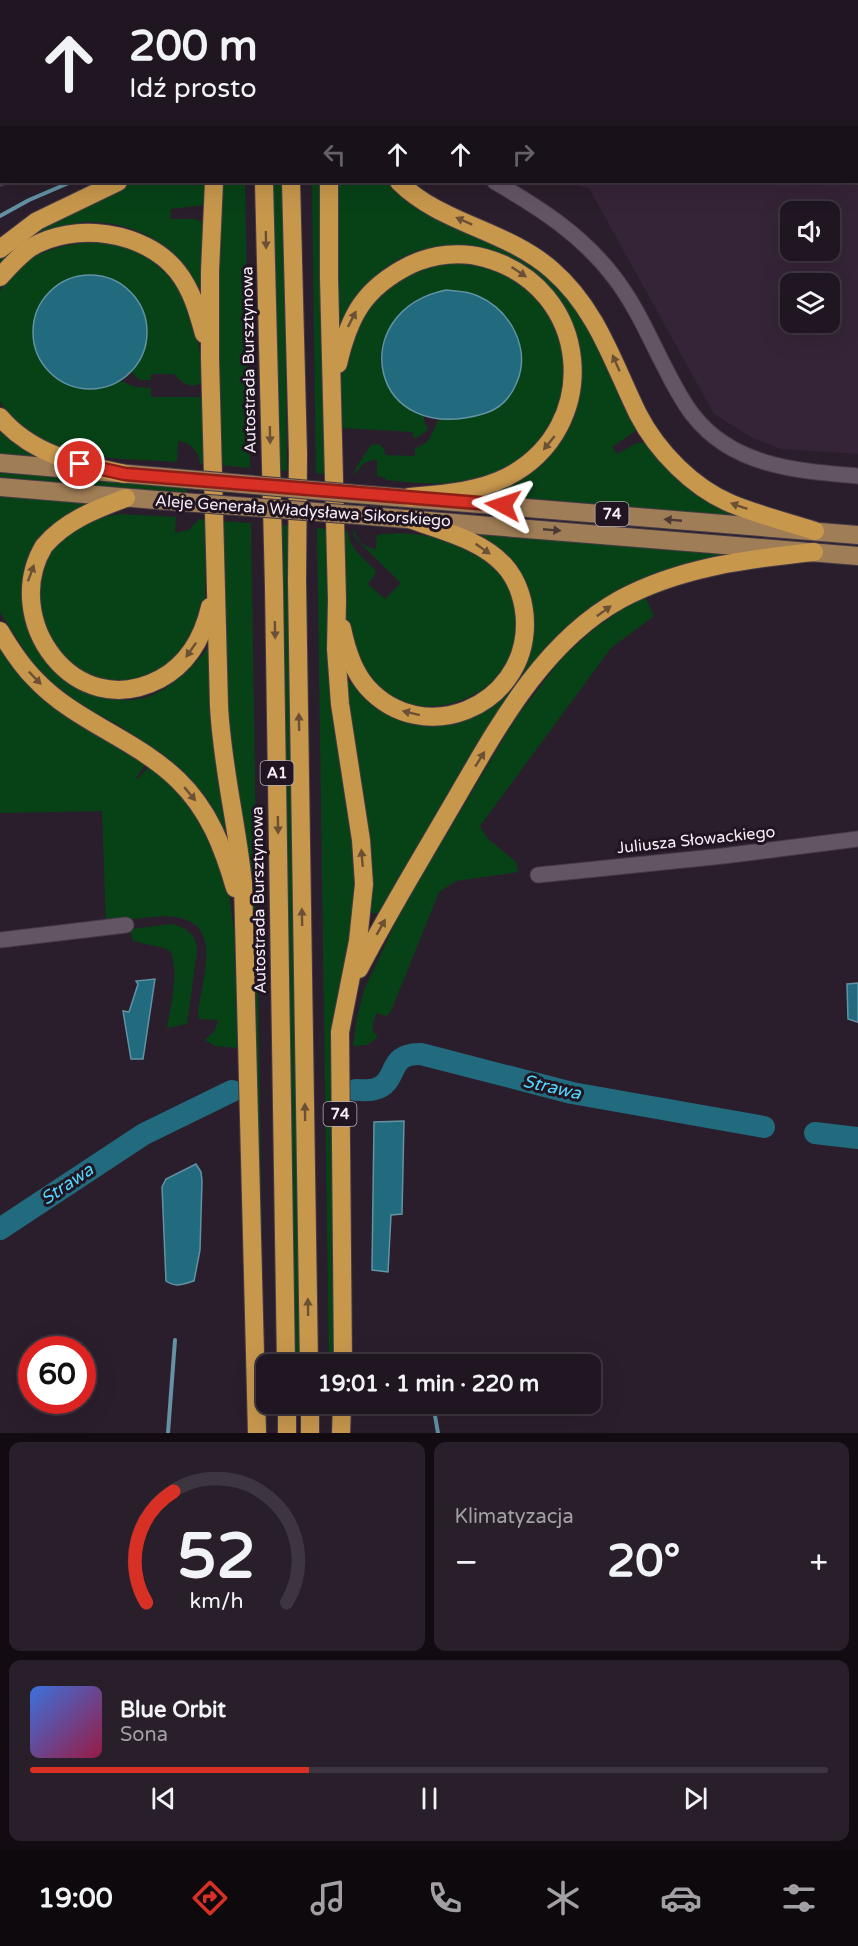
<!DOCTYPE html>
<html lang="pl">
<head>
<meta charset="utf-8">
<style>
  :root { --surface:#201621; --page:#281f2a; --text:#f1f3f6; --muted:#a29fa5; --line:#3d353f; --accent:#d93025 }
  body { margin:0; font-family:"Varela Round",sans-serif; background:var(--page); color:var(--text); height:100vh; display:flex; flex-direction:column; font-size:22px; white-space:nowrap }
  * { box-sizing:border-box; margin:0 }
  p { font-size:20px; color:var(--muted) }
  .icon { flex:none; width:33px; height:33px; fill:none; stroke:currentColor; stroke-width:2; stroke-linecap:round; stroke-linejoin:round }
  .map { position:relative; height:1433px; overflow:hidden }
  .sheet { display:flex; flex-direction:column; gap:9px; padding:9px; background:#120c12; flex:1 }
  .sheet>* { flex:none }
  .guide { position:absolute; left:0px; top:0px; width:858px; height:183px; box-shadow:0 6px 24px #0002,0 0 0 2px var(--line); background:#201621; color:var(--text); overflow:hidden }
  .fabs { position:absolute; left:780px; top:201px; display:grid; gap:12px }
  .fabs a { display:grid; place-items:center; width:60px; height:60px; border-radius:12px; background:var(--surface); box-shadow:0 6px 24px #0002,0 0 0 2px var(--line); font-size:30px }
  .speed { position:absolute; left:18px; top:1336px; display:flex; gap:12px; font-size:30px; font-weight:700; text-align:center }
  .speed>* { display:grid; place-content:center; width:78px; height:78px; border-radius:50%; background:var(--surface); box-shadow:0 6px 24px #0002,0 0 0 2px var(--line); line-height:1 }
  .speed .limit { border:9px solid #d22; background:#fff; color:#111 }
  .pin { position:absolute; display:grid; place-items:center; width:51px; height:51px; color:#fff; margin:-26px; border:3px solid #fff; border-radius:50%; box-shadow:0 2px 6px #0007 }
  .me { position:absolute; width:66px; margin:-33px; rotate:275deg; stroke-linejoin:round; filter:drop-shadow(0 0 4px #0008) }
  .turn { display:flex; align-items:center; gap:21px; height:126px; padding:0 30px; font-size:27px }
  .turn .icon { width:78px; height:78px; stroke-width:2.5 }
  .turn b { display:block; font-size:42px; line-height:51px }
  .lanes { display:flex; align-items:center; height:57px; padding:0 30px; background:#0003; justify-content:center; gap:30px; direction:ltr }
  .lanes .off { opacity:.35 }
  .big { font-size:45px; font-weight:700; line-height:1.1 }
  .sheet .tile { flex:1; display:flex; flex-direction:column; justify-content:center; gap:9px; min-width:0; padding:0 21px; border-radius:12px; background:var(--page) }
  .sheet .dial { align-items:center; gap:0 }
  .dial svg { height:156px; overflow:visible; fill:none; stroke:var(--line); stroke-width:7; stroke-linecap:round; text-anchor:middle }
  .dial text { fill:var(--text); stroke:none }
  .song { display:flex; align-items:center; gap:18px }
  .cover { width:72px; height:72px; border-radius:9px; background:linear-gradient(135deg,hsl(220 70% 55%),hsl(340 70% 35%)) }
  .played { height:6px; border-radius:3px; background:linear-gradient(90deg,var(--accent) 35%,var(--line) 35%) }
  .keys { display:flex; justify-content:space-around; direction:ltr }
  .heat { display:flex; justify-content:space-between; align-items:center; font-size:33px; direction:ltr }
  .sheet .tiles { flex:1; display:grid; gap:9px; grid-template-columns:1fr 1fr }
  .tile:last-child { grid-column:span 2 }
  .trip { position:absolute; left:256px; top:1354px; width:345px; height:60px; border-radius:12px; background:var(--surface); box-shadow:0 6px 24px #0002,0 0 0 2px var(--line); font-weight:700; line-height:60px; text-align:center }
  .dock { display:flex; height:96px; justify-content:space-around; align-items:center; background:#0d090d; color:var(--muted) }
  .dock .icon { width:42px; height:42px }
  .dock .active { color:var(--accent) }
  .dock b { font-size:27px; color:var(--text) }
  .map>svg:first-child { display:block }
  .built { fill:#352437; fill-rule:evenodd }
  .green { fill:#074217 }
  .water { fill:#226b7f; stroke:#6292a3; stroke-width:1.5 }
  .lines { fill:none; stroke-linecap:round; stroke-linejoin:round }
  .stream { stroke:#6292a3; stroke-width:4 }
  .river { stroke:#226b7f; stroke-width:22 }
  .minor-casing { stroke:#453a46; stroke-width:17 }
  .major-casing { stroke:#453a46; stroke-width:20 }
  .highway-casing { stroke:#453a46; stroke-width:20 }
  .minor { stroke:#645565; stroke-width:15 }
  .major { stroke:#9f7d56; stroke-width:18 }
  .highway { stroke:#c7974c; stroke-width:18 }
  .major-bridge-casing { stroke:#453a46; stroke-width:20; stroke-linecap:butt }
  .major-bridge { stroke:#9f7d56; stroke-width:18 }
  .oneway { fill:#6c5035 }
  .oneway2 { fill:#4d3934 }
  .route-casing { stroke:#8d1f18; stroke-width:15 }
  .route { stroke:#d93025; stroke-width:10 }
  .labels { text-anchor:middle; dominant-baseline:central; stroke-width:6; stroke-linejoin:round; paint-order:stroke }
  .shield { fill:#211522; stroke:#b6acb7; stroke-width:1.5 }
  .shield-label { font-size:15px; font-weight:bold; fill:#f6edf7 }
  .street-label { font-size:16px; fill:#f6edf7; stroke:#211522 }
  .water-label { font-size:18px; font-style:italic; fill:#51d7fd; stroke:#211522 }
</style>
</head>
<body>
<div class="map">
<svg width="858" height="1433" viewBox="0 0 858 1433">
  <rect width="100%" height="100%" fill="#2b1e2c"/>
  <path class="built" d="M483,0H858V454L781,449L751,437L714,414L589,188L562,182H856V2ZM790,212H830V250H790ZM790,284H830V322H790Z"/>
  <g class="green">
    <path d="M130,182H207L203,205L171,209L170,219H194L204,222L205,299C196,281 186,264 171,251C141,225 90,213 53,230C35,238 17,254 0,266V256L18,241Z"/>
    <path d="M220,182H245L250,468L219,465V276L217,214Z"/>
    <path d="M273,182H283L287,471L279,470Z"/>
    <path d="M312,182H321L326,474L316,473Z"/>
    <path d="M338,182H389L408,196L544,269L585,319L637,427L635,431L612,447L617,454L637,443L646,442L731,512L732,516L482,494C500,489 516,484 531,472C621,402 583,259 467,249C459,249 449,247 440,247C402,249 372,274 351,304C345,312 342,323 337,332Z"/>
    <path d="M84,243C98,243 113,242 126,246C135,249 143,254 150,260C191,289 201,335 202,383C190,389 182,383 174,374H151V380H139L131,371L135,367C145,342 150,333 141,306L49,371C70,388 94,393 119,380L135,387L151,388V397H199L203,401L204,464H200C199,451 191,443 178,441L177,462C112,457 38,464 0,401V291C21,258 47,247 84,243Z"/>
    <path d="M460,262C490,266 515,277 537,298C542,303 546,311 549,317C579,367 565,428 517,461C511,465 505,470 498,473C463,488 423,484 386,480V478L377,476V459L364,463L353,476C356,465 365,455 371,445L379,444L384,449L385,455L415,456V448C432,444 431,431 440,418H456L416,300C397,315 370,351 385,377C388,382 393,387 396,392C407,406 407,409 424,415V421L428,430L416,438L413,437V432L342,428C341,405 339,381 344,358C354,313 391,274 437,264C444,262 453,263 460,262Z"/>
    <path d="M0,430L13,442L48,460L0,456Z"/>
    <path d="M0,472L187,488V493L0,477Z"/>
    <path d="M0,494L96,502C0,567 85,804 208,648L210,708L214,742L232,846L207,798L190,779L152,747L117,724L89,710L53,683L32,662L0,612Z"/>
    <path d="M119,514L176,517L175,533L189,530L199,519L206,520L205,600L193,638L163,670L131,681L97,678L80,672L52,649L39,624L40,570L54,546L66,535L96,519Z"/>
    <path d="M221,521L251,523L265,1433L227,730Z"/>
    <path d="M280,525L288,526L302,1365H293Z"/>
    <path d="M317,528L327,529V642L352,820L356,901L332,1056L335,1365H329Z"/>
    <path d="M344,530L348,531C348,548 365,559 375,570L376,573L368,584L385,599L401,583L355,538L353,531H355C357,542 365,548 376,549L377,535C412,530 454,537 484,560C499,571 509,585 514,603C515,609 518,615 519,621C521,685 440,729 387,694C366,681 354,653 347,630C344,619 345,606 345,594C344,573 344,552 344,530Z"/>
    <path d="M465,532L736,554L577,624L383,913H367L355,768L346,678L365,697L464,719L491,708L503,698L515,683L528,654L531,644L533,628L528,596Z"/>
    <path d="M645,597L654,616L611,648L480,826L487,838L516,862L518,872L456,881L439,892L391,1011L387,1016L376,1013C373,1024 369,1029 378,1037L367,1045L353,1046L357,1017L364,990L402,909L516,718L562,658L593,630L624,608Z"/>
    <path d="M0,646L147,762L136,778L138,779L149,766L173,783L203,823L227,878L234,932L238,1048L215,1046L205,1040L215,1030L218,1020L199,1019L198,1012C201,991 208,967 206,947C201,900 137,920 106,924L102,811L0,813Z"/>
    <path d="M172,924C187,927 197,936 197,951L187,1024L167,1028C171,1003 179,977 171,952L164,948L133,941L130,929Z"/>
  </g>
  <g class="water">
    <circle cx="90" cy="332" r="57"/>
    <path d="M446,290C457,291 468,291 478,296C510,310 531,348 517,382C511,397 502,408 486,413C368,450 344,311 446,290Z"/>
    <path d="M155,979L143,1059H131L123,1011L129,1012L138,984L136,981Z"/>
    <path d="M858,983V1022H857L848,1019L847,984Z"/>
    <path d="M404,1121L402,1214L391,1215L388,1272L372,1270L374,1122Z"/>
    <path d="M196,1164L201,1172L202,1181L200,1250L194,1281C183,1284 176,1288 166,1281L162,1187L166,1179Z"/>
  </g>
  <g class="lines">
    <g class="stream">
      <path d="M35,0L38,2"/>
      <path d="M399,0L400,2"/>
      <path d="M133,2V0"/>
      <path d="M0,216L29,200L71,182"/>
      <path d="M433,1404L438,1433"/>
      <path d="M168,1433L175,1340"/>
    </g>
    <g class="river">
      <path d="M356,1090C362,1090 370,1091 375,1089C400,1082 385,1053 421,1054L572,1093L764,1127"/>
      <path d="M815,1133L858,1138"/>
      <path d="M0,1229L144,1134L232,1091"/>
    </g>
    <g class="minor-casing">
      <g id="minor">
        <path d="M427,0V2"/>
        <path d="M147,2L148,0"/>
        <path d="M0,178L2,177"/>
        <path d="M495,182C540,208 582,235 614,277C634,303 647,332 661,360C671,379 680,399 693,415C733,467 799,471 858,476"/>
        <path d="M538,875L723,856L858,839"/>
        <path d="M0,940L126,925"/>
      </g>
    </g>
    <g class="major-casing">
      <g id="major">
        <path d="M0,463L198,480"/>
        <path d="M0,487L156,500"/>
        <path d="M356,494L858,535"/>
        <path d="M357,515L858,556"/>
      </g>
    </g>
    <g class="highway-casing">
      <g id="highway">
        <path d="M229,0V2"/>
        <path d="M259,0L260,2"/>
        <path d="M287,0V2"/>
        <path d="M328,0V2"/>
        <path d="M214,182L210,271V359L219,706C222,766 237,824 243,883L257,1433"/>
        <path d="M264,182L274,587L286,1365"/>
        <path d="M291,182L298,454L297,581L309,1365"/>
        <path d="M329,182V278L337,600L336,649L340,704L361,840L364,884L358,941L340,1032L343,1365"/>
        <path d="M399,182C441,224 507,230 552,270C597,309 613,363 638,414C657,451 693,488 732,504C759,515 787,522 815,531"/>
        <path d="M0,249L37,221L118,182"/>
        <path d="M0,277C9,267 19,256 30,248C74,221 145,231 177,271C192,290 198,312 204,334"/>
        <path d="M338,364C349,316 364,288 410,265C433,254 461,251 485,258C591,287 604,427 507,477C477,492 442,494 409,497"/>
        <path d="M0,417C32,455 79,464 125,474"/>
        <path d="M126,498C96,509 65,521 44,546C0,619 74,724 160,679C188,664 203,637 210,607"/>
        <path d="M342,628C346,648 353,671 367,687C423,749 525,707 525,624C525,603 518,580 504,565C480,539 441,531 410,519"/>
        <path d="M0,631C10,648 21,665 35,679C74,721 136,739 178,780C209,810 223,847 235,888"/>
        <path d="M359,969C385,918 415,869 444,819C491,740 537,645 621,599C681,567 748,559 814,552"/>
        <path d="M287,1404V1433"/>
        <path d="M310,1404V1433"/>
        <path d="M341,1433L342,1404"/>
      </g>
    </g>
    <use href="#minor" class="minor"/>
    <use href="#major" class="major"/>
    <use href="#highway" class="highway"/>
    <g class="major-bridge-casing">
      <g id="major-bridge">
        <path d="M198,480L356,494"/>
        <path d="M156,500L357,515"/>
      </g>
    </g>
    <use href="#major-bridge" class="major-bridge"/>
  </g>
  <defs><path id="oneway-solid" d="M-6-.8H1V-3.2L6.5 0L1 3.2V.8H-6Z" transform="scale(1.5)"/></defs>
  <g class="oneway">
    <use href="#oneway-solid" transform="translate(464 221) rotate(-156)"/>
    <use href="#oneway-solid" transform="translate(266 240) rotate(89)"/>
    <use href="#oneway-solid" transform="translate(519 272) rotate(34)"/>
    <use href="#oneway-solid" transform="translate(352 319) rotate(-63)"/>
    <use href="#oneway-solid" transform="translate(616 363) rotate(-114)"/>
    <use href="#oneway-solid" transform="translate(270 435) rotate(89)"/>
    <use href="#oneway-solid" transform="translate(549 443) rotate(129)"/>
    <use href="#oneway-solid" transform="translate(739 506) rotate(-161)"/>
    <use href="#oneway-solid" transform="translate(483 549) rotate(35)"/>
    <use href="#oneway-solid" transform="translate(31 573) rotate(-70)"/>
    <use href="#oneway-solid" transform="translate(604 611) rotate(-36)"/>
    <use href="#oneway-solid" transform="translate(275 630) rotate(89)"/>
    <use href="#oneway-solid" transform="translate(191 650) rotate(125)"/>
    <use href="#oneway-solid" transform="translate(35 678) rotate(46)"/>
    <use href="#oneway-solid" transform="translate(411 713) rotate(-166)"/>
    <use href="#oneway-solid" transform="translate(299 722) rotate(-91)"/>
    <use href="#oneway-solid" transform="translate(480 759) rotate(-58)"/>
    <use href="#oneway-solid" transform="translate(190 794) rotate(50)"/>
    <use href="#oneway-solid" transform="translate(278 825) rotate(89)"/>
    <use href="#oneway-solid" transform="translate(362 858) rotate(-95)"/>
    <use href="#oneway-solid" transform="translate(302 917) rotate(-91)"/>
    <use href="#oneway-solid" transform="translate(381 927) rotate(-61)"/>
    <use href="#oneway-solid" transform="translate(305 1112) rotate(-91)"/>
    <use href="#oneway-solid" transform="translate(308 1307) rotate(-91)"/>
  </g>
  <g class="oneway2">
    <use href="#oneway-solid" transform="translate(673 520) rotate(-175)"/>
    <use href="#oneway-solid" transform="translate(552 530) rotate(5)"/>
  </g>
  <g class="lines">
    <g class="route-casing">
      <path id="route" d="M80,464L125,474L503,505"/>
    </g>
    <use href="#route" class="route"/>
  </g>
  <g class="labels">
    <g class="shield">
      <rect x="595.5" y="502" width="33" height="24" rx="4.5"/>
      <rect x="260.5" y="761" width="33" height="24" rx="4.5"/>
      <rect x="323.5" y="1102" width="33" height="24" rx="4.5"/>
    </g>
    <g class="shield-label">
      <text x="612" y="514">74</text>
      <text x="277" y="773">A1</text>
      <text x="340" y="1114">74</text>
    </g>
    <g class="street-label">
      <text transform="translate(249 360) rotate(-91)">Autostrada Bursztynowa</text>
      <text transform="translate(303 511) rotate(4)">Aleje Generała Władysława Sikorskiego</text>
      <text transform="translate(696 840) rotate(-6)">Juliusza Słowackiego</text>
      <text transform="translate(259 900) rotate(-91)">Autostrada Bursztynowa</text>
    </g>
    <g class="water-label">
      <text transform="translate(552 1087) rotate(13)">Strawa</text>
      <text transform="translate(67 1184) rotate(-34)">Strawa</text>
    </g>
  </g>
</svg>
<div class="fabs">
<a><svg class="icon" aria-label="sound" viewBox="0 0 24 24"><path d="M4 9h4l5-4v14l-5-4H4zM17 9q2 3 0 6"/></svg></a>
<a><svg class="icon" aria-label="layers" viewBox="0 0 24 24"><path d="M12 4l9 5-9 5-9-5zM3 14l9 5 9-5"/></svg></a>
</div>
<div class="speed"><div class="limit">60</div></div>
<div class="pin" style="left:80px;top:464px;background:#d93025"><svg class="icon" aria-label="arrive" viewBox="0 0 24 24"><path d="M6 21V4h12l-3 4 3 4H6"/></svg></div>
<svg class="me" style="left:503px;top:505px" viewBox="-20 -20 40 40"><path d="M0-17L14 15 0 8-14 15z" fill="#d93025" stroke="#fff" stroke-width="4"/></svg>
<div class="trip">19:01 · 1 min · 220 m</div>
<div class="guide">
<div class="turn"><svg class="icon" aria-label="ahead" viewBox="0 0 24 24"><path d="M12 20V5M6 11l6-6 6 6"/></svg><div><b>200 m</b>Idź prosto</div></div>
<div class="lanes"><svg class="icon off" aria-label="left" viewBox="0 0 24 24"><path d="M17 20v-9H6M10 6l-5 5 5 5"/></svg><svg class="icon" aria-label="ahead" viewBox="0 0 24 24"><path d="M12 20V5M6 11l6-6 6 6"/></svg><svg class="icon" aria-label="ahead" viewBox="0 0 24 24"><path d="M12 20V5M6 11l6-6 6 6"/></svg><svg class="icon off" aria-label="right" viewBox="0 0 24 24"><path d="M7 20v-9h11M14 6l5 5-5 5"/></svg></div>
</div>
</div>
<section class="sheet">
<div class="tiles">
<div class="tile dial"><svg viewBox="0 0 100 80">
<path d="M14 69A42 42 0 1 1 86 69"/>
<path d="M14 69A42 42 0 0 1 28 12" stroke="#d93025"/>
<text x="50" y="56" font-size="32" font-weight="700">52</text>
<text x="50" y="72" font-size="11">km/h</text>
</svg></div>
<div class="tile"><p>Klimatyzacja</p>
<div class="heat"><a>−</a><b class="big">20°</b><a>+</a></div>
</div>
<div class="tile">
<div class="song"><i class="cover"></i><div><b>Blue Orbit</b><p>Sona</p></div></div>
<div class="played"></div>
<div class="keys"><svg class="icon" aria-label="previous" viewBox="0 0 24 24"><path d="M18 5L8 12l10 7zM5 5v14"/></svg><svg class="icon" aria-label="pause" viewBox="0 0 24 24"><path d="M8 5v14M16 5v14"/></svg><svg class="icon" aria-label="next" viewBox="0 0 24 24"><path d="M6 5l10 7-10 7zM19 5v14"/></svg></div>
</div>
</div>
</section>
<nav class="dock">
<b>19:00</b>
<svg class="icon active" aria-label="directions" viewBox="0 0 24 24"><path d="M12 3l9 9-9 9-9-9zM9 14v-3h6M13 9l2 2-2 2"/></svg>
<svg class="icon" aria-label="music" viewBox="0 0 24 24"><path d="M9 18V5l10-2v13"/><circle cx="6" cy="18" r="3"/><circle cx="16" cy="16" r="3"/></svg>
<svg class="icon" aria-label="phone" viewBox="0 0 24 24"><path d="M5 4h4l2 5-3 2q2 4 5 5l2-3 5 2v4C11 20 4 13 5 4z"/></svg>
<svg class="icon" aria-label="climate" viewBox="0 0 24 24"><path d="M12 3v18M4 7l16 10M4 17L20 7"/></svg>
<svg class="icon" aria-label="car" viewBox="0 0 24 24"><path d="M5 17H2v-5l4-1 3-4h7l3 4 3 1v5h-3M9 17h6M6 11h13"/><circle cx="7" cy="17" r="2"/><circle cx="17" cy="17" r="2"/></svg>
<svg class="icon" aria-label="filters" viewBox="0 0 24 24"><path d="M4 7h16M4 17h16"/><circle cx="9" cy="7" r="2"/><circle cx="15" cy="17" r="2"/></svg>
</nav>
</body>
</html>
